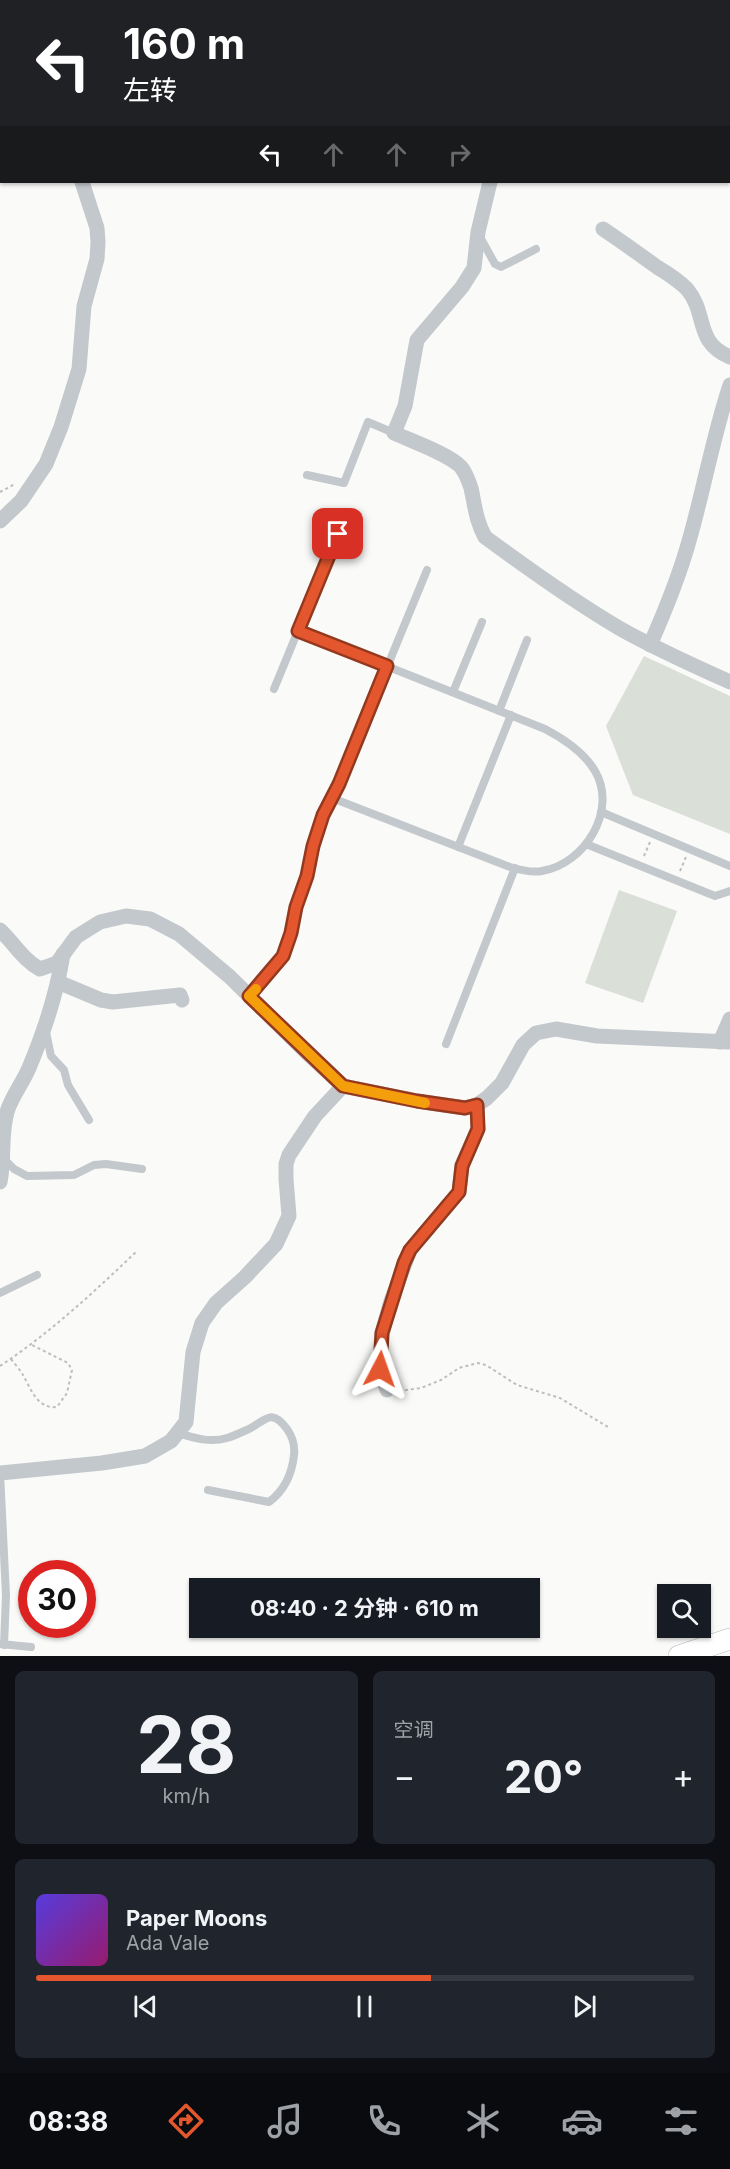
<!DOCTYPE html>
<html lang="zh">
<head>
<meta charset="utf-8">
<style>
  :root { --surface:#171b24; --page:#20242c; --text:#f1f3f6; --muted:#9ea1a6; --line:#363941; --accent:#e4572e }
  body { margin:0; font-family:Inter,"Noto Sans SC",sans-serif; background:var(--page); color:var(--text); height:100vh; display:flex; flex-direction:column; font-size:22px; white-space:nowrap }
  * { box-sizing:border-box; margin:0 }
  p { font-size:20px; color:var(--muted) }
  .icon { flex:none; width:33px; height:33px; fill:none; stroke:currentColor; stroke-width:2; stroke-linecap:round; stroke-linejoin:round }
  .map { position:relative; height:1656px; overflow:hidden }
  .sheet { display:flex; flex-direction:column; gap:15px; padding:15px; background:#0d0f14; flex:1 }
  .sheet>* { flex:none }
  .banner { position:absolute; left:0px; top:0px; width:730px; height:183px; box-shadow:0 2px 4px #0004; background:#202124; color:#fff; overflow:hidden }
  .controls { position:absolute; left:657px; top:1584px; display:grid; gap:12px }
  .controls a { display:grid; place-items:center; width:54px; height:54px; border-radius:0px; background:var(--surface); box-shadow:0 2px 4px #0004; font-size:30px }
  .speed { position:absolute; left:18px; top:1560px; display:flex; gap:12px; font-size:30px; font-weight:700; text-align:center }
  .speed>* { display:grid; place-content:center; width:78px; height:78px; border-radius:50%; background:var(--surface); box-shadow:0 2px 4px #0004; line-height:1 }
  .speed .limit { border:9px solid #d22; background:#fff; color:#111 }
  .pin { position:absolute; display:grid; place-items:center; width:51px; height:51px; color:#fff; margin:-26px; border-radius:12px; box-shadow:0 3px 9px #0006 }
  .me { position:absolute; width:66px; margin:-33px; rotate:4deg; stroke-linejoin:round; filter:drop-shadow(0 0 4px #0008) }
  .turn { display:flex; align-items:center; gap:21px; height:126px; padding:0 24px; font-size:27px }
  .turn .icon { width:78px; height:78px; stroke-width:2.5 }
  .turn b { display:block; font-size:42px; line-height:51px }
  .lanes { display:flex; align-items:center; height:57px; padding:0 24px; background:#0003; justify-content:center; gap:30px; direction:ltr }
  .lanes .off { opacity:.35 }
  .big { font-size:45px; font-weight:700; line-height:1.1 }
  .sheet .tile { flex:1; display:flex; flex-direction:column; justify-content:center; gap:9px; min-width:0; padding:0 21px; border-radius:9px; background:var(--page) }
  .sheet .dial { align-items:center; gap:0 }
  .dial b { font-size:78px; line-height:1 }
  .song { display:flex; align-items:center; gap:18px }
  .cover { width:72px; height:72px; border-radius:9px; background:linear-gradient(135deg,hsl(250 70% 55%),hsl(320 70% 35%)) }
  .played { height:6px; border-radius:3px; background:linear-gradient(90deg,var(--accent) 60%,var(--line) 60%) }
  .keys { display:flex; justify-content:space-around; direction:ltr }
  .heat { display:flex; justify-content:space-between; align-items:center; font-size:33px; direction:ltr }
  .sheet .tiles { flex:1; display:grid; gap:15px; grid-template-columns:1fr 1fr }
  .tile:last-child { grid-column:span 2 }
  .trip { position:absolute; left:189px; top:1578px; width:351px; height:60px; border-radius:0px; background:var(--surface); box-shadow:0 2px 4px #0004; font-weight:700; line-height:60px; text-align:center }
  .dock { display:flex; height:96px; justify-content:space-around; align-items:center; background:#090b0e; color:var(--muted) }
  .dock .icon { width:42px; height:42px }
  .dock .active { color:var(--accent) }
  .dock b { font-size:27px; color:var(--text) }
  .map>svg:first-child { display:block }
  .green { fill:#dadfd7 }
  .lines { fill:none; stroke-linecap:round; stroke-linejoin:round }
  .secondary-casing { stroke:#b3babf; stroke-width:22 }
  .path { stroke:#bbbfc2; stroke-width:2; stroke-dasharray:3 3; stroke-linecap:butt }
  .service { stroke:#c3c8cc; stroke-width:8 }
  .minor { stroke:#c3c8cc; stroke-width:15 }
  .secondary { stroke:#fff; stroke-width:21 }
  .route-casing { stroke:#94391e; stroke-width:15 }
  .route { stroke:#e4572e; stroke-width:10 }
  .slow { stroke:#f59e0b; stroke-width:10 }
</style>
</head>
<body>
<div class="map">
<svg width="730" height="1656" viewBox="0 0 730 1656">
  <rect width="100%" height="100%" fill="#fafaf8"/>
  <g class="green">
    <path d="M644,656L730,696V834L633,795L606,726Z"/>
    <path d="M619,890L677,911L643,1003L585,983Z"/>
  </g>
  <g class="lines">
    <g class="secondary-casing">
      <path id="secondary" d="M679,1656L730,1639"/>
    </g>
    <g class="path">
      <path d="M0,492L15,484"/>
      <path d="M644,856L650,842"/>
      <path d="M680,871L686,857"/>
      <path d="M11,1359C15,1364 20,1370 23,1375C31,1389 37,1409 57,1407L67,1393L72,1370L68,1363L32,1345"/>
      <path d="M0,1366C50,1333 94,1292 137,1251"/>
      <path d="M399,1391L421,1388L441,1380L459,1368L478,1363L486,1365L517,1385L560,1398L608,1427"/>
    </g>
    <g class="service">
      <path d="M674,0L675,2"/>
      <path d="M729,93L730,95"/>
      <path d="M480,237L495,264L501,267L536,249"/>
      <path d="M307,475L344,483L368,422L394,433"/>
      <path d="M298,631L545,729C564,739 584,752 595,771C618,810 585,864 542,871C532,873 520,870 510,867L332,798"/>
      <path d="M274,689L346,514"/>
      <path d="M453,692L482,622"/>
      <path d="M499,711L527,640"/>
      <path d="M601,812L730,866"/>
      <path d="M586,844L715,896L730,891"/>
      <path d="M458,847L511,715"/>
      <path d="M249,996L283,956L291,934L296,907L307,876L313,846L323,815L339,784L427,570"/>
      <path d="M46,1032L51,1056L64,1070L68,1085L89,1120"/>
      <path d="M446,1044L515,868"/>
      <path d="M4,1159L14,1169L27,1176L74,1175L94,1165L106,1164L142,1169"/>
      <path d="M0,1293L37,1275"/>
      <path d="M177,1433C194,1438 210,1443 227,1438C234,1436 242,1432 249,1429C265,1421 271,1407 287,1429C292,1436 295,1446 294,1455C292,1474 285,1490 269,1502L208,1490"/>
      <path d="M0,1473L6,1595L4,1645"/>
      <path d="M0,1644L31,1647"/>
    </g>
    <g class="minor">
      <path d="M75,2V0"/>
      <path d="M490,182L478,232L474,268L462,287L417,340L405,406L394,433C411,441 449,454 461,467C465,472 469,482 471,488C475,506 476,521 485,537C527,568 573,601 619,628C654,648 692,665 730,682"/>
      <path d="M603,229C621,241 639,254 657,267C667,273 679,281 687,289C708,314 694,342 730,357"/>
      <path d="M0,521L21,501L46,464L61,427L79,369L84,306L97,259L98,242L97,228L82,182"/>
      <path d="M650,645C665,611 679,577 689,541C704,489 713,436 730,385"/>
      <path d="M0,930C14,943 23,960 40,969L57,963L76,937L100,922L126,916L150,919L179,934L230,977L306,1052L343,1086L417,1101L465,1108L477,1105L487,1098L502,1083L523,1045L536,1033L556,1029L597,1036L730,1042"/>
      <path d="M58,982L101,1000L113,1002L180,995L182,1000"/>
      <path d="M720,1042L730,1019"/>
      <path d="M0,1182C5,1158 0,1132 8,1109C13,1095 23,1082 29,1068C44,1032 57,993 63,954"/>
      <path d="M387,1390L380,1369L382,1333L391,1301L410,1250L459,1192L462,1165L478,1129L477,1105"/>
      <path d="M0,1473L102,1463L145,1456L171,1441L186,1422L193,1352L202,1323L216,1303L245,1277L276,1244L289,1216L286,1179V1164L289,1155L315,1116L343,1086"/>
    </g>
    <use href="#secondary" class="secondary"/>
  </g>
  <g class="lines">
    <g class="route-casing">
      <path id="route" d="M338,534L298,631L387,666L339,784L323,815L313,846L307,876L296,907L291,933L283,956L249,996L343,1086L417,1101L465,1108L477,1105L478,1129L462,1166L459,1192L410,1250L404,1263L382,1333L380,1369"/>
    </g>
    <use href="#route" class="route"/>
    <path class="slow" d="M256,989L249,996L343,1086L425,1103"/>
  </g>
</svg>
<div class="controls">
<a><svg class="icon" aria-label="search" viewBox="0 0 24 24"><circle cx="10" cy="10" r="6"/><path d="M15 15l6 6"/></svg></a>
</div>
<div class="speed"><div class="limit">30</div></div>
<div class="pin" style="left:338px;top:534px;background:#d93025"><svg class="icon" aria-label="arrive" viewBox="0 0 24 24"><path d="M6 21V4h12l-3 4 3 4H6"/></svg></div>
<svg class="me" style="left:380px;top:1369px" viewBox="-20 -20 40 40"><path d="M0-17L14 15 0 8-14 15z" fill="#e4572e" stroke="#fff" stroke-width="4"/></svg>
<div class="trip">08:40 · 2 分钟 · 610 m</div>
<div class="banner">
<div class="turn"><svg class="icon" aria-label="left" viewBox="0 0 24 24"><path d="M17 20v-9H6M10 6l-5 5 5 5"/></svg><div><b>160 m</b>左转</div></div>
<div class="lanes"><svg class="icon" aria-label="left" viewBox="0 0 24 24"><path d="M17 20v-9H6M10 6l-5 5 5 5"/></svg><svg class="icon off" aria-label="ahead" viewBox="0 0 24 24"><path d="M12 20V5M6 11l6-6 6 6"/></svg><svg class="icon off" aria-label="ahead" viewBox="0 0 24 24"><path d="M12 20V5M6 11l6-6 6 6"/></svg><svg class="icon off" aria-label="right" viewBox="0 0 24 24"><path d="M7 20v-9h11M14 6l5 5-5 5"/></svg></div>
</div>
</div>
<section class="sheet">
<div class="tiles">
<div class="tile dial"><b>28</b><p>km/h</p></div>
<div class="tile"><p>空调</p>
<div class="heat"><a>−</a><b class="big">20°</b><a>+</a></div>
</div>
<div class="tile">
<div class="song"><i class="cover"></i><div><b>Paper Moons</b><p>Ada Vale</p></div></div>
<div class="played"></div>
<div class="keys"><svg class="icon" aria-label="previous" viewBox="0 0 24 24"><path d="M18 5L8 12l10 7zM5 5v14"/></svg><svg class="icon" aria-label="pause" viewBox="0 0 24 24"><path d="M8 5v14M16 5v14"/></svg><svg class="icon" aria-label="next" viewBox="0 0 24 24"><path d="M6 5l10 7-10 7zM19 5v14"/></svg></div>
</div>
</div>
</section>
<nav class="dock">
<b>08:38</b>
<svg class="icon active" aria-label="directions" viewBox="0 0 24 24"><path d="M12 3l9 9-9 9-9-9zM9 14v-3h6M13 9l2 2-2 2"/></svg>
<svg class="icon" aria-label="music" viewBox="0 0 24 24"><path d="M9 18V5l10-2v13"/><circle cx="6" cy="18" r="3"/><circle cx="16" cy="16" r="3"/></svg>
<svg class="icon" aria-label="phone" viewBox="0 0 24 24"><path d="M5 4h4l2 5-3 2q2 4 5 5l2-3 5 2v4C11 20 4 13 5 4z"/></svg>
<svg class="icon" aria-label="climate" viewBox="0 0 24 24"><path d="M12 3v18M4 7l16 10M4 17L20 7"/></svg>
<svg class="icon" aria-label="car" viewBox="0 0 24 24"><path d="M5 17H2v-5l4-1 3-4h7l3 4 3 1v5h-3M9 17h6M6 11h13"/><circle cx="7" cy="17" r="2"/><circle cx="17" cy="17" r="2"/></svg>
<svg class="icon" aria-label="filters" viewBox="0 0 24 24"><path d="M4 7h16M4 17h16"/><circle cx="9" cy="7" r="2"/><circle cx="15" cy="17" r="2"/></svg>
</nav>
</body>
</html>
